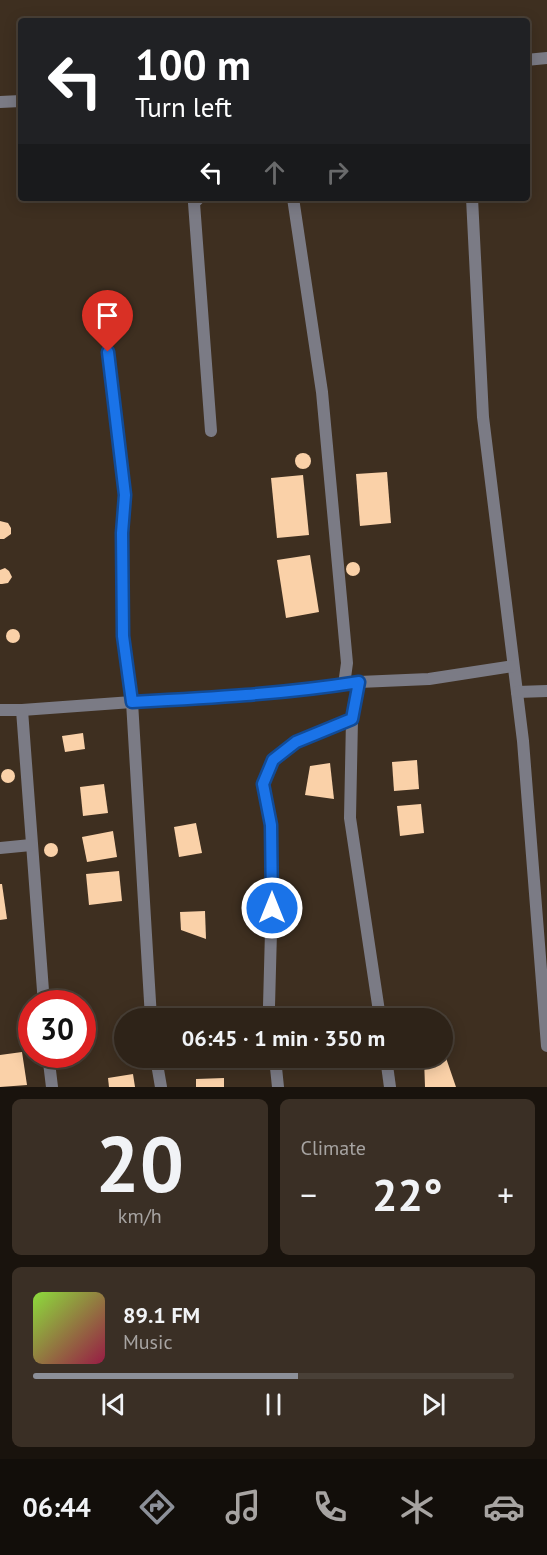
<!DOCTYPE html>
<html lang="en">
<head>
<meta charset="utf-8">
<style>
  :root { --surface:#2e2318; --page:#3a2f25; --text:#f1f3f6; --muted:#a7a4a2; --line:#494037; --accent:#8c9099 }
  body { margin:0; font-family:"PT Sans",sans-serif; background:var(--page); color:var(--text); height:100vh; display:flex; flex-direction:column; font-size:22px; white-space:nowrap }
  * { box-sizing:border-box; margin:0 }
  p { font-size:20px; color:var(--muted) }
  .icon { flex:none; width:33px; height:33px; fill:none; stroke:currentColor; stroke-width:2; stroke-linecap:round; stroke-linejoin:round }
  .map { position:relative; height:1087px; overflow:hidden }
  .side { display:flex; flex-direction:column; gap:12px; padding:12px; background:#19130d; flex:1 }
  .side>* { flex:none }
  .banner { position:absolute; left:18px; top:18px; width:512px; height:183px; border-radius:6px; box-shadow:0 3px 15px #0003,0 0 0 2px var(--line); background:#202124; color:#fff; overflow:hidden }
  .speed { position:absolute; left:18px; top:990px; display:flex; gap:12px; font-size:30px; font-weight:700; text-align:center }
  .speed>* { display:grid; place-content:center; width:78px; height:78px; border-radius:50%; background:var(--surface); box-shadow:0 3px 15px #0003,0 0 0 2px var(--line); line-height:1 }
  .speed .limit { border:9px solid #d22; background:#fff; color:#111 }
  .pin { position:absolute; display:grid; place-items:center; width:51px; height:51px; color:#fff; margin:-62px -26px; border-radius:50% 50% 50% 0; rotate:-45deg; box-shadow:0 0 6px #0007 }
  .pin .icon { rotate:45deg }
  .me { position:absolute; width:66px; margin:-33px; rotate:0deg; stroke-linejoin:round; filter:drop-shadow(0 0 4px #0008) }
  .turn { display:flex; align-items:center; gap:21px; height:126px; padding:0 18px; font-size:27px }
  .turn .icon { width:78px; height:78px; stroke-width:2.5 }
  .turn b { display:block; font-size:42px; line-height:51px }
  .lanes { display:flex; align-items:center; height:57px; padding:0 18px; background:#0003; justify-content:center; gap:30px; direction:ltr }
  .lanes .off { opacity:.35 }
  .big { font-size:45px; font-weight:700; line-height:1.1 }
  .side .widget { flex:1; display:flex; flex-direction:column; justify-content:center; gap:9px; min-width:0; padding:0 21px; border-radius:9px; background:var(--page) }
  .side .dial { align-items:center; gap:0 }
  .dial b { font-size:78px; line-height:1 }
  .song { display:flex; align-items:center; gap:18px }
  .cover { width:72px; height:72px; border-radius:9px; background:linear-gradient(135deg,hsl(90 70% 55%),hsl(340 70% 35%)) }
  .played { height:6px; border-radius:3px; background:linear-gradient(90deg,var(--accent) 55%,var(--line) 55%) }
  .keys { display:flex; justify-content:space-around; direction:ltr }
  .heat { display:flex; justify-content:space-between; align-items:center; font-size:33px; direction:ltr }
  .side .tiles { flex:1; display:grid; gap:12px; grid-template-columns:1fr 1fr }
  .widget:last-child { grid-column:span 2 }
  .trip { position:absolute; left:114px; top:1008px; width:339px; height:60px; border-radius:30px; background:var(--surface); box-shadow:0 3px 15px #0003,0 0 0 2px var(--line); font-weight:700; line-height:60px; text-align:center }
  .dock { display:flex; height:96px; justify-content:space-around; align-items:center; background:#120e0a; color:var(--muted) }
  .dock .icon { width:42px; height:42px }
  .dock .on { color:var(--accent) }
  .dock b { font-size:27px; color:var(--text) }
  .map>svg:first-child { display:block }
  .building { fill:#fad1a8 }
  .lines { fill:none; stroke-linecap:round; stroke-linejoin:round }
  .street { stroke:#7b7b85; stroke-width:12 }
  .route-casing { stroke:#114b97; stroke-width:15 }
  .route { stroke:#1a73e8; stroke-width:10 }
</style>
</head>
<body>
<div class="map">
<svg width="547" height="1087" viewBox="0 0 547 1087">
  <rect width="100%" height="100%" fill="#3e2f20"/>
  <g class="building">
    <circle cx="303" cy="461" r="8"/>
    <path d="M387,472L391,523L360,526L356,474Z"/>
    <path d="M303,475L309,535L277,538L271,478Z"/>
    <path d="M0,521L8,523L11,528V534L4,539H0Z"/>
    <path d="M310,555L319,612L286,618L277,560Z"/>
    <circle cx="353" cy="569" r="7"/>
    <path d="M5,568L9,571L12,577L8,583L2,584H0V570Z"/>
    <circle cx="13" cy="636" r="7"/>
    <path d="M83,733L85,749L65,752L62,736Z"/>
    <path d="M417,760L419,789L394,791L392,762Z"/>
    <path d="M330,763L334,799L305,795L310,766Z"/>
    <circle cx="8" cy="776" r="7"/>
    <path d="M104,784L108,813L83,816L80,787Z"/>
    <path d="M421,804L424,833L400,836L397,806Z"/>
    <path d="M196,823L202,853L179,857L174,827Z"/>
    <path d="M113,831L117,857L87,862L82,837Z"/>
    <circle cx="51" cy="850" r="7"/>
    <path d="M119,871L122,901L89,905L86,874Z"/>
    <path d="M0,884H2L7,919L0,920Z"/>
    <path d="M205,911L206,939L181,930L180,912Z"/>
    <path d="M22,1052L27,1085L0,1087V1055Z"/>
    <path d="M442,1055H445L456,1087H425L424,1058H442Z"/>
    <circle cx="141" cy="1062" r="5.5"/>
    <path d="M133,1074L135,1087H109L108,1078Z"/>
    <path d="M224,1078V1087H196V1079Z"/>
  </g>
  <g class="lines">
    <g class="street">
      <path d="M526,60L547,58"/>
      <path d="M0,102L21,101"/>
      <path d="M199,198L194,203L211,431"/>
      <path d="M293,198L322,392L347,663L344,685"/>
      <path d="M472,198L483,417L523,741L547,1046"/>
      <path d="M359,682L352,719L350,818L380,1018"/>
      <path d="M517,692L547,691"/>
      <path d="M0,710H22L132,702L123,636L122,533L125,495L108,352"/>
      <path d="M22,710L44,1004"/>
      <path d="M0,848L31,845"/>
      <path d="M151,1018L132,702L190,699L315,689L359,682L429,679L513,666"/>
      <path d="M270,1018L269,1006L272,894L271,825L263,784L273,760L296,742L352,719"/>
      <path d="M48,1054L52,1087"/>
      <path d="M156,1058L161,1087"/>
      <path d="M275,1058L278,1087"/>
      <path d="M386,1058L390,1087"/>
    </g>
  </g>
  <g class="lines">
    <g class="route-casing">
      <path id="route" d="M108,352L125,495L122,533L123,636L132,702C208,698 284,694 359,682L352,719L296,742L273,760L263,784L271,825L272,908"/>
    </g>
    <use href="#route" class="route"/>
  </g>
</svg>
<div class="speed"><div class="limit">30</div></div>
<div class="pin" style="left:108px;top:352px;background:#d93025"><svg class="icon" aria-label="arrive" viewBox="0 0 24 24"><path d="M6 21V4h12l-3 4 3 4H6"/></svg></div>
<svg class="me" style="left:272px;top:908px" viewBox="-20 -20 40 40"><circle r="17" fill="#1a73e8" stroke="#fff" stroke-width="3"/><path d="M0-11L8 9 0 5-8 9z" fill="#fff"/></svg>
<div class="trip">06:45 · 1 min · 350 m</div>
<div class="banner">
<div class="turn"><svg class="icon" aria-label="left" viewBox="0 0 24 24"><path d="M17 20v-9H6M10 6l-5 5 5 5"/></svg><div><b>100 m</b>Turn left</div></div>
<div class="lanes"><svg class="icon" aria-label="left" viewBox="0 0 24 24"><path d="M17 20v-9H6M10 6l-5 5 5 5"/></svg><svg class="icon off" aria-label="ahead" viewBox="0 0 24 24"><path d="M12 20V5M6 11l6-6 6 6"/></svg><svg class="icon off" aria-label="right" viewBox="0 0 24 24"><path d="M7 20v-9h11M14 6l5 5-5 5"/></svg></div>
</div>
</div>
<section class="side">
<div class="tiles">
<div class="widget dial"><b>20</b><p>km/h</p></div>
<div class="widget"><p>Climate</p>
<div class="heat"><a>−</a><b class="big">22°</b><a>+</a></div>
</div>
<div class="widget">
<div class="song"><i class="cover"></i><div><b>89.1 FM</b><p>Music</p></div></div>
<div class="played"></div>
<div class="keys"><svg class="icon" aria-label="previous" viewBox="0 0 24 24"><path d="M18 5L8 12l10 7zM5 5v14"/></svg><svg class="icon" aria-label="pause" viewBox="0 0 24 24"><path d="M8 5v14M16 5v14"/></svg><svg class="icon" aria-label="next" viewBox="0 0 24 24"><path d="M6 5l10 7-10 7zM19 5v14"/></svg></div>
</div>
</div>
</section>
<nav class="dock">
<b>06:44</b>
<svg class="icon on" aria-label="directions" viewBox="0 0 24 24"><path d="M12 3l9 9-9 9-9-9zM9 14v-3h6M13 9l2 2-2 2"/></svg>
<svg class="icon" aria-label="music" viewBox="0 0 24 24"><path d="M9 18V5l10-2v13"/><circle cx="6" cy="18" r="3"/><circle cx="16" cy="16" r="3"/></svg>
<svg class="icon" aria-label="phone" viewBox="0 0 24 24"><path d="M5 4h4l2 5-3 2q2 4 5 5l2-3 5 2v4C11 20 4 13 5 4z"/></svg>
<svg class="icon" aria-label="climate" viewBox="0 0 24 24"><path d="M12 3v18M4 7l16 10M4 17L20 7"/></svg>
<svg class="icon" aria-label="car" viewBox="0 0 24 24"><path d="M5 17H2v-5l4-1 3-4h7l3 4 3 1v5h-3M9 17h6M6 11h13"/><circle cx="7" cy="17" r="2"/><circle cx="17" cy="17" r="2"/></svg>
</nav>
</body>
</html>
